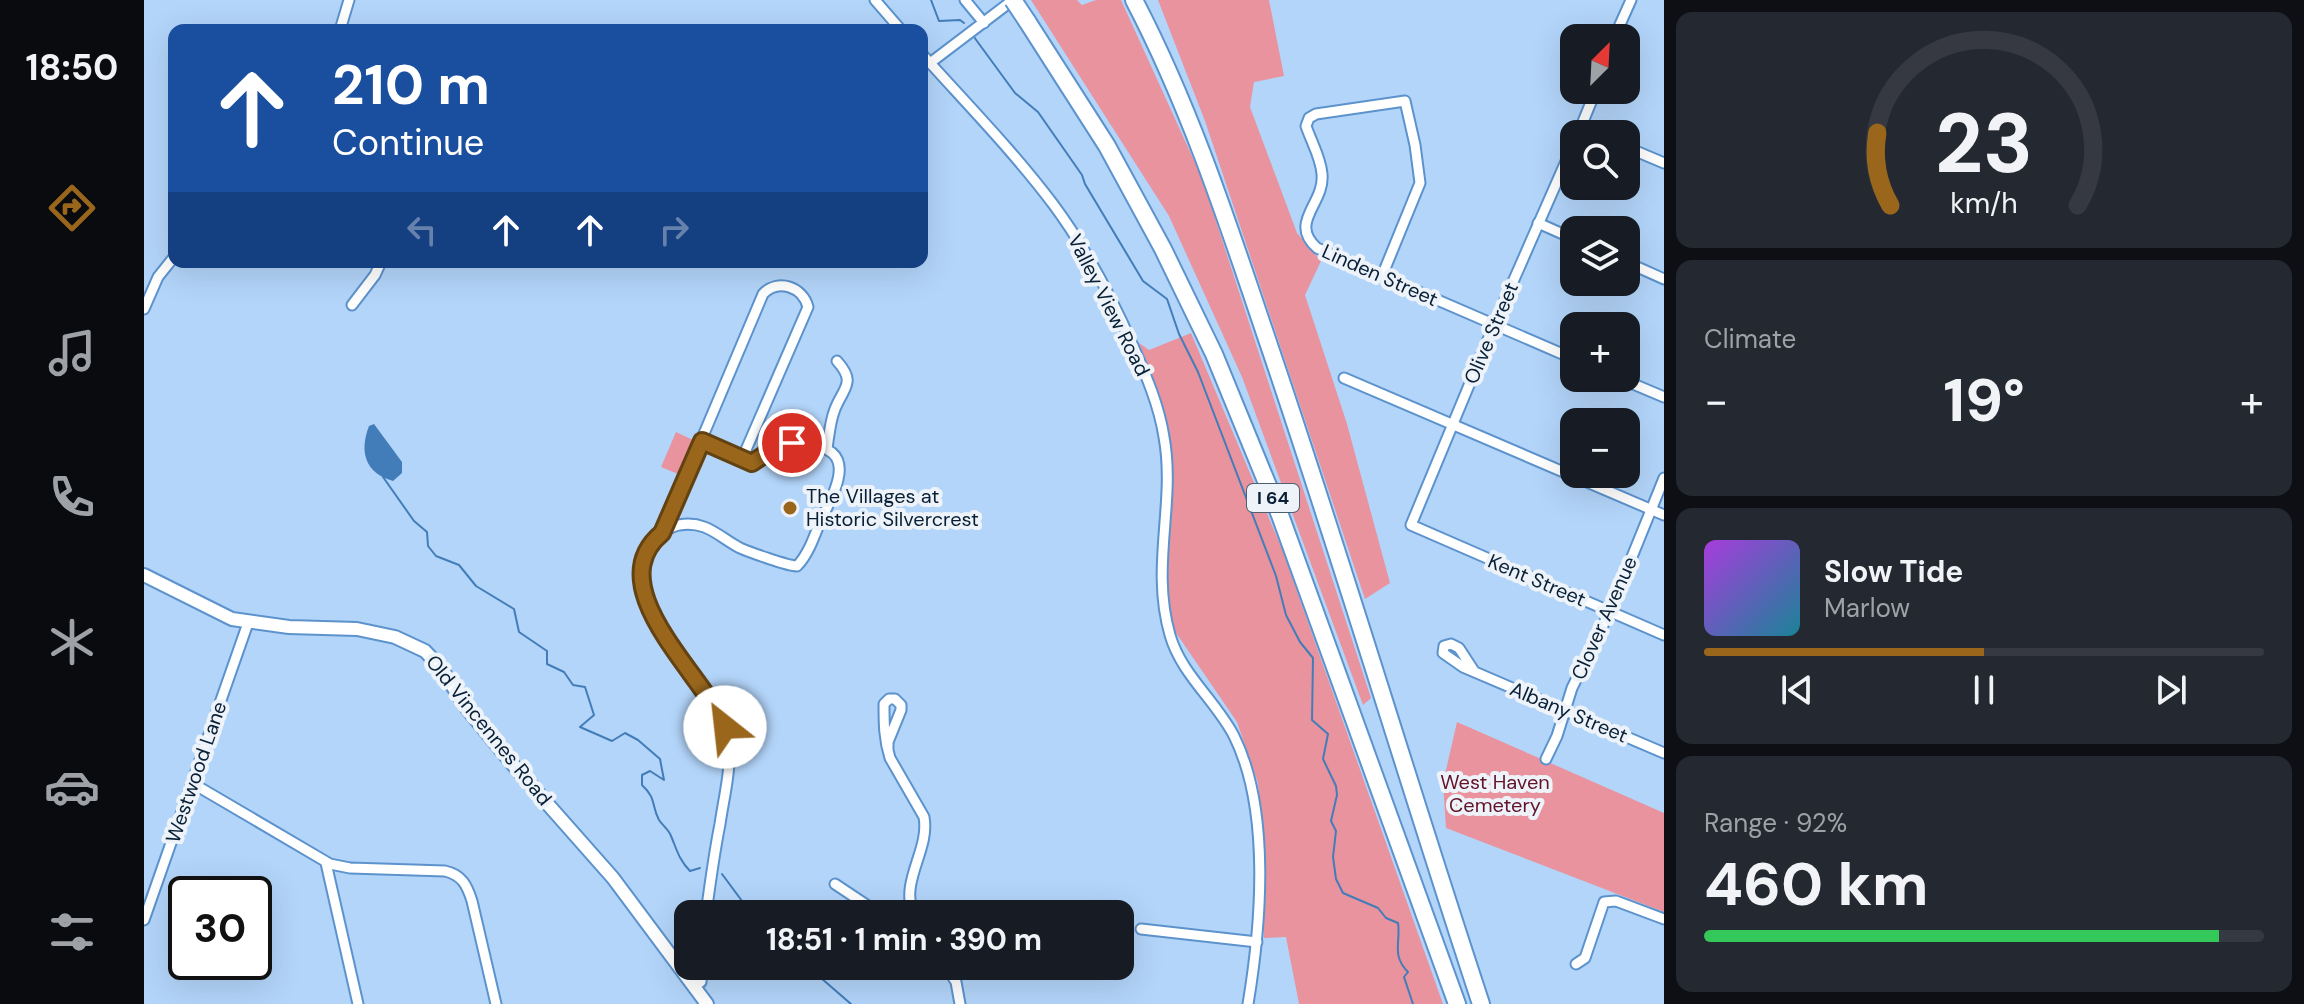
<!DOCTYPE html>
<html lang="en">
<head>
<meta charset="utf-8">
<style>
  :root { --surface:#171b24; --page:#242831; --text:#f1f3f6; --muted:#9ea1a6; --line:#363941; --accent:#99661c }
  body { margin:0; font-family:"DM Sans",sans-serif; background:var(--page); color:var(--text); height:100vh; display:flex; flex-direction:column; font-size:30px; white-space:nowrap }
  * { box-sizing:border-box; margin:0 }
  p { font-size:26px; color:var(--muted) }
  .icon { flex:none; width:44px; height:44px; fill:none; stroke:currentColor; stroke-width:2; stroke-linecap:round; stroke-linejoin:round }
  .map { position:relative; flex:1; overflow:hidden }
  .side { display:flex; flex-direction:column; gap:12px; padding:12px; background:#0d0f14; width:640px }
  .side>* { flex:none }
  .top-card { position:absolute; left:24px; top:24px; width:760px; height:244px; border-radius:16px; box-shadow:0 8px 32px #0002; background:#1a4fa0; color:#fff; overflow:hidden }
  .needle { width:52px; rotate:24deg }
  .fabs { position:absolute; left:1416px; top:24px; display:grid; gap:16px }
  .fabs a { display:grid; place-items:center; width:80px; height:80px; border-radius:16px; background:var(--surface); box-shadow:0 8px 32px #0002; font-size:40px }
  .speed { position:absolute; left:24px; top:876px; display:flex; gap:16px; font-size:40px; font-weight:700; text-align:center }
  .speed>* { display:grid; place-content:center; width:104px; height:104px; border-radius:50%; background:var(--surface); box-shadow:0 8px 32px #0002; line-height:1 }
  .speed .limit { border:4px solid #111; border-radius:12px; background:#fff; color:#111 }
  .pin { position:absolute; display:grid; place-items:center; width:68px; height:68px; color:#fff; margin:-34px; border:4px solid #fff; border-radius:50%; box-shadow:0 2px 8px #0007 }
  .me { position:absolute; width:88px; margin:-44px; rotate:331deg; stroke-linejoin:round; filter:drop-shadow(0 0 6px #0008) }
  .turn { display:flex; align-items:center; gap:28px; height:168px; padding:0 32px; font-size:36px }
  .turn .icon { width:104px; height:104px; stroke-width:2.5 }
  .turn b { display:block; font-size:56px; line-height:68px }
  .lanes { display:flex; align-items:center; height:76px; padding:0 32px; background:#0003; justify-content:center; gap:40px; direction:ltr }
  .lanes .off { opacity:.35 }
  .big { font-size:60px; font-weight:700; line-height:1.1 }
  .side .widget { flex:1; display:flex; flex-direction:column; justify-content:center; gap:12px; min-width:0; padding:0 28px; border-radius:16px; background:var(--page) }
  .side .dial { align-items:center; gap:0 }
  .dial svg { height:208px; overflow:visible; fill:none; stroke:var(--line); stroke-width:7; stroke-linecap:round; text-anchor:middle }
  .dial text { fill:var(--text); stroke:none }
  .song { display:flex; align-items:center; gap:24px }
  .cover { width:96px; height:96px; border-radius:12px; background:linear-gradient(135deg,hsl(280 70% 55%),hsl(190 70% 35%)) }
  .played { height:8px; border-radius:4px; background:linear-gradient(90deg,var(--accent) 50%,var(--line) 50%) }
  .keys { display:flex; justify-content:space-around; direction:ltr }
  .heat { display:flex; justify-content:space-between; align-items:center; font-size:44px; direction:ltr }
  .charge { height:12px; border-radius:6px; background:linear-gradient(90deg,#34c759 92%,var(--line) 0) }
  .trip { position:absolute; left:530px; top:900px; width:460px; height:80px; border-radius:16px; background:var(--surface); box-shadow:0 8px 32px #0002; font-weight:700; line-height:80px; text-align:center }
  main { display:flex; flex:1; min-height:0 }
  .dock { display:flex; flex-direction:column; width:144px; justify-content:space-around; align-items:center; background:#090b0e; color:var(--muted) }
  .dock .icon { width:56px; height:56px }
  .dock .selected { color:var(--accent) }
  .dock b { font-size:36px; color:var(--text) }
  .map>svg:first-child { display:block }
  .green { fill:#e9939f }
  .water { fill:#427db9 }
  .lines { fill:none; stroke-linecap:round; stroke-linejoin:round }
  .stream { stroke:#427db9; stroke-width:2 }
  .street-casing { stroke:#5c93cd; stroke-width:13 }
  .secondary-casing { stroke:#5c93cd; stroke-width:16 }
  .highway-casing { stroke:#5c93cd; stroke-width:20 }
  .street { stroke:#fff; stroke-width:9 }
  .secondary { stroke:#fff; stroke-width:12 }
  .highway { stroke:#fff; stroke-width:16 }
  .highway-bridge-casing { stroke:#5c93cd; stroke-width:20; stroke-linecap:butt }
  .highway-bridge { stroke:#fff; stroke-width:16 }
  .route-casing { stroke:#634212; stroke-width:20 }
  .route { stroke:#99661c; stroke-width:14 }
  .poi-dot { fill:#99661c; stroke:#edf3f9; stroke-width:3 }
  .labels { text-anchor:middle; dominant-baseline:central; stroke-width:8; stroke-linejoin:round; paint-order:stroke }
  .shield { fill:#edf3f9; stroke:#4d5f70; stroke-width:2 }
  .shield-label { font-size:18px; font-weight:bold; fill:#081f36 }
  .street-label { font-size:20px; fill:#081f36; stroke:#edf3f9 }
  .poi-label { font-size:20px; fill:#081f36; stroke:#edf3f9; text-anchor:start }
  .park-label { font-size:20px; fill:#631328; stroke:#edf3f9 }
</style>
</head>
<body>
<main>
<nav class="dock">
<b>18:50</b>
<svg class="icon selected" aria-label="directions" viewBox="0 0 24 24"><path d="M12 3l9 9-9 9-9-9zM9 14v-3h6M13 9l2 2-2 2"/></svg>
<svg class="icon" aria-label="music" viewBox="0 0 24 24"><path d="M9 18V5l10-2v13"/><circle cx="6" cy="18" r="3"/><circle cx="16" cy="16" r="3"/></svg>
<svg class="icon" aria-label="phone" viewBox="0 0 24 24"><path d="M5 4h4l2 5-3 2q2 4 5 5l2-3 5 2v4C11 20 4 13 5 4z"/></svg>
<svg class="icon" aria-label="climate" viewBox="0 0 24 24"><path d="M12 3v18M4 7l16 10M4 17L20 7"/></svg>
<svg class="icon" aria-label="car" viewBox="0 0 24 24"><path d="M5 17H2v-5l4-1 3-4h7l3 4 3 1v5h-3M9 17h6M6 11h13"/><circle cx="7" cy="17" r="2"/><circle cx="17" cy="17" r="2"/></svg>
<svg class="icon" aria-label="filters" viewBox="0 0 24 24"><path d="M4 7h16M4 17h16"/><circle cx="9" cy="7" r="2"/><circle cx="15" cy="17" r="2"/></svg>
</nav>
<div class="map">
<svg width="1520" height="1004" viewBox="0 0 1520 1004">
  <rect width="100%" height="100%" fill="#b3d5fa"/>
  <g class="green">
    <path d="M887,0H933L938,5L952,0H977L1058,178L1227,698L1219,705L1098,377L1025,216Z"/>
    <path d="M1014,0H1125L1140,76L1110,82L1106,107L1153,233L1177,261L1161,295L1203,424L1246,583L1221,599L1061,121Z"/>
    <path d="M1047,333L1138,549L1299,1004H1155L1142,937L1120,938V870L1114,783L1093,722L1026,624L1020,595L1024,457L993,345L995,343L1005,350Z"/>
    <path d="M532,432L549,440L534,474L517,467Z"/>
    <path d="M1313,722L1520,813V912L1302,828L1299,783Z"/>
  </g>
  <path class="water" d="M230,424L258,462V473L249,481C221,473 215,452 225,426Z"/>
  <g class="lines">
    <g class="stream">
      <path d="M787,0L795,21L816,20L820,23"/>
      <path d="M830,37L871,93L894,112L938,175L941,184L999,281L1023,299L1035,334L1054,372L1132,576L1142,615L1156,642L1169,658L1168,720L1184,734L1179,759L1192,786L1193,795L1187,821L1192,831L1189,857L1192,879L1199,893L1234,908L1242,918L1254,923C1257,942 1247,955 1264,972L1260,977L1269,1004"/>
      <path d="M239,477L270,521L283,532L284,546L292,556L315,565L332,586L370,609L375,632L403,651V664L420,672L429,685L441,687L450,715L436,727L468,741L481,733L494,740L516,759L520,780L506,771L498,775V785C513,799 507,805 515,820C519,826 525,830 527,836C533,850 535,860 546,871L556,868"/>
      <path d="M578,874L598,901L612,914"/>
      <path d="M671,966L677,978L707,1004"/>
    </g>
    <g class="street-casing">
      <g id="street">
        <path d="M731,0L757,30"/>
        <path d="M821,0L840,23"/>
        <path d="M196,30L205,0"/>
        <path d="M1470,38L1487,0"/>
        <path d="M778,54C822,103 869,151 909,204C941,247 967,296 989,346C1002,375 1015,405 1020,437C1032,503 1006,566 1026,635C1037,674 1072,701 1090,736C1127,810 1117,926 1104,1004"/>
        <path d="M786,63L869,0"/>
        <path d="M1437,127L1452,134"/>
        <path d="M1434,134L1452,90"/>
        <path d="M1430,143L1350,325L1267,525L1520,635"/>
        <path d="M1482,147L1520,163"/>
        <path d="M1394,223L1430,239"/>
        <path d="M1482,262L1520,279"/>
        <path d="M1238,276L1276,183L1271,145L1261,101L1172,114L1165,118L1162,126C1167,141 1177,158 1178,174C1181,204 1144,222 1173,248L1430,359"/>
        <path d="M208,305L231,275L237,262"/>
        <path d="M0,309L14,277L30,257"/>
        <path d="M1200,378L1520,515"/>
        <path d="M1475,378L1520,397"/>
        <path d="M558,441L608,463C630,448 638,442 665,445C717,450 689,494 676,522C670,537 664,555 653,566C644,566 605,552 596,548C575,537 562,520 535,525C522,528 509,538 504,551C473,621 573,677 584,740C588,768 580,796 576,824C570,854 566,884 562,914"/>
        <path d="M683,448C685,436 686,421 691,409C699,388 713,383 693,361"/>
        <path d="M518,533L619,294C634,278 659,287 664,307L598,459"/>
        <path d="M1330,671L1315,648L1307,644L1300,646L1299,653L1319,667L1520,753"/>
        <path d="M744,750V742L757,710V705L751,699H745L740,704C740,723 740,739 746,758L780,817C786,850 756,880 769,914"/>
        <path d="M1402,759L1413,736L1428,688L1466,611L1520,478"/>
        <path d="M48,783L186,864L206,868L301,871C318,875 323,885 328,901L352,1004"/>
        <path d="M182,863L214,1004"/>
        <path d="M691,884L736,914"/>
        <path d="M0,920L104,623"/>
        <path d="M997,929L1113,942"/>
        <path d="M1432,964L1441,958L1460,902L1472,901L1520,919"/>
        <path d="M802,966L812,982L816,1004"/>
        <path d="M551,985L557,982L558,966"/>
      </g>
    </g>
    <g class="secondary-casing">
      <path id="secondary" d="M0,575L88,619L145,627L213,629L251,637L281,651L296,667L325,711L371,767L469,878L563,1004"/>
    </g>
    <g class="highway-casing">
      <g id="highway">
        <path d="M990,0C1048,111 1086,230 1126,348C1200,566 1265,786 1337,1004"/>
        <path d="M883,21L963,146L1019,249L1070,354L1136,515L1313,1004"/>
      </g>
    </g>
    <use href="#street" class="street"/>
    <use href="#secondary" class="secondary"/>
    <use href="#highway" class="highway"/>
    <g class="highway-bridge-casing">
      <path id="highway-bridge" d="M869,0L883,21"/>
    </g>
    <use href="#highway-bridge" class="highway-bridge"/>
  </g>
  <g class="lines">
    <g class="route-casing">
      <path id="route" d="M581,727C562,677 453,587 518,533L558,441L608,463L633,446L648,443"/>
    </g>
    <use href="#route" class="route"/>
  </g>
  <circle class="poi-dot" cx="646" cy="508" r="8"/>
  <g class="labels">
    <rect class="shield" x="1103" y="484" width="52" height="28" rx="6"/>
    <g class="shield-label">
      <text x="1129" y="498">I 64</text>
    </g>
    <g class="street-label">
      <text transform="translate(1236 275) rotate(24)">Linden Street</text>
      <text transform="translate(965 305) rotate(63)">Valley View Road</text>
      <text transform="translate(1347 333) rotate(-67)">Olive Street</text>
      <text transform="translate(1393 580) rotate(23)">Kent Street</text>
      <text transform="translate(1460 618) rotate(-66)">Clover Avenue</text>
      <text transform="translate(1425 712) rotate(23)">Albany Street</text>
      <text transform="translate(345 730) rotate(51)">Old Vincennes Road</text>
      <text transform="translate(52 772) rotate(-71)">Westwood Lane</text>
    </g>
    <g class="poi-label">
      <text x="662" y="496">The Villages at<tspan x="662" dy="23">Historic Silvercrest</tspan></text>
    </g>
    <g class="park-label">
      <text x="1351" y="782">West Haven<tspan x="1351" dy="23">Cemetery</tspan></text>
    </g>
  </g>
</svg>
<div class="fabs">
<a><svg class="needle" viewBox="-14 -14 28 28"><path d="M0-13l5 13h-10z" fill="#e53935"/><path d="M0 13l5-13h-10z" fill="#9ea1a6"/></svg></a>
<a><svg class="icon" aria-label="search" viewBox="0 0 24 24"><circle cx="10" cy="10" r="6"/><path d="M15 15l6 6"/></svg></a>
<a><svg class="icon" aria-label="layers" viewBox="0 0 24 24"><path d="M12 4l9 5-9 5-9-5zM3 14l9 5 9-5"/></svg></a>
<a>+</a>
<a>−</a>
</div>
<div class="speed"><div class="limit">30</div></div>
<div class="pin" style="left:648px;top:443px;background:#d93025"><svg class="icon" aria-label="arrive" viewBox="0 0 24 24"><path d="M6 21V4h12l-3 4 3 4H6"/></svg></div>
<svg class="me" style="left:581px;top:727px" viewBox="-20 -20 40 40"><circle r="19" fill="#fff"/><path d="M0-13L10 11 0 6-10 11z" fill="#99661c"/></svg>
<div class="trip">18:51 · 1 min · 390 m</div>
<div class="top-card">
<div class="turn"><svg class="icon" aria-label="ahead" viewBox="0 0 24 24"><path d="M12 20V5M6 11l6-6 6 6"/></svg><div><b>210 m</b>Continue</div></div>
<div class="lanes"><svg class="icon off" aria-label="left" viewBox="0 0 24 24"><path d="M17 20v-9H6M10 6l-5 5 5 5"/></svg><svg class="icon" aria-label="ahead" viewBox="0 0 24 24"><path d="M12 20V5M6 11l6-6 6 6"/></svg><svg class="icon" aria-label="ahead" viewBox="0 0 24 24"><path d="M12 20V5M6 11l6-6 6 6"/></svg><svg class="icon off" aria-label="right" viewBox="0 0 24 24"><path d="M7 20v-9h11M14 6l5 5-5 5"/></svg></div>
</div>
</div>
<section class="side">
<div class="widget dial"><svg viewBox="0 0 100 80">
<path d="M14 69A42 42 0 1 1 86 69"/>
<path d="M14 69A42 42 0 0 1 9 41" stroke="#99661c"/>
<text x="50" y="56" font-size="32" font-weight="700">23</text>
<text x="50" y="72" font-size="11">km/h</text>
</svg></div>
<div class="widget"><p>Climate</p>
<div class="heat"><a>−</a><b class="big">19°</b><a>+</a></div>
</div>
<div class="widget">
<div class="song"><i class="cover"></i><div><b>Slow Tide</b><p>Marlow</p></div></div>
<div class="played"></div>
<div class="keys"><svg class="icon" aria-label="previous" viewBox="0 0 24 24"><path d="M18 5L8 12l10 7zM5 5v14"/></svg><svg class="icon" aria-label="pause" viewBox="0 0 24 24"><path d="M8 5v14M16 5v14"/></svg><svg class="icon" aria-label="next" viewBox="0 0 24 24"><path d="M6 5l10 7-10 7zM19 5v14"/></svg></div>
</div>
<div class="widget"><p>Range · 92%</p><b class="big">460 km</b><div class="charge"></div></div>
</section>
</main>
</body>
</html>
